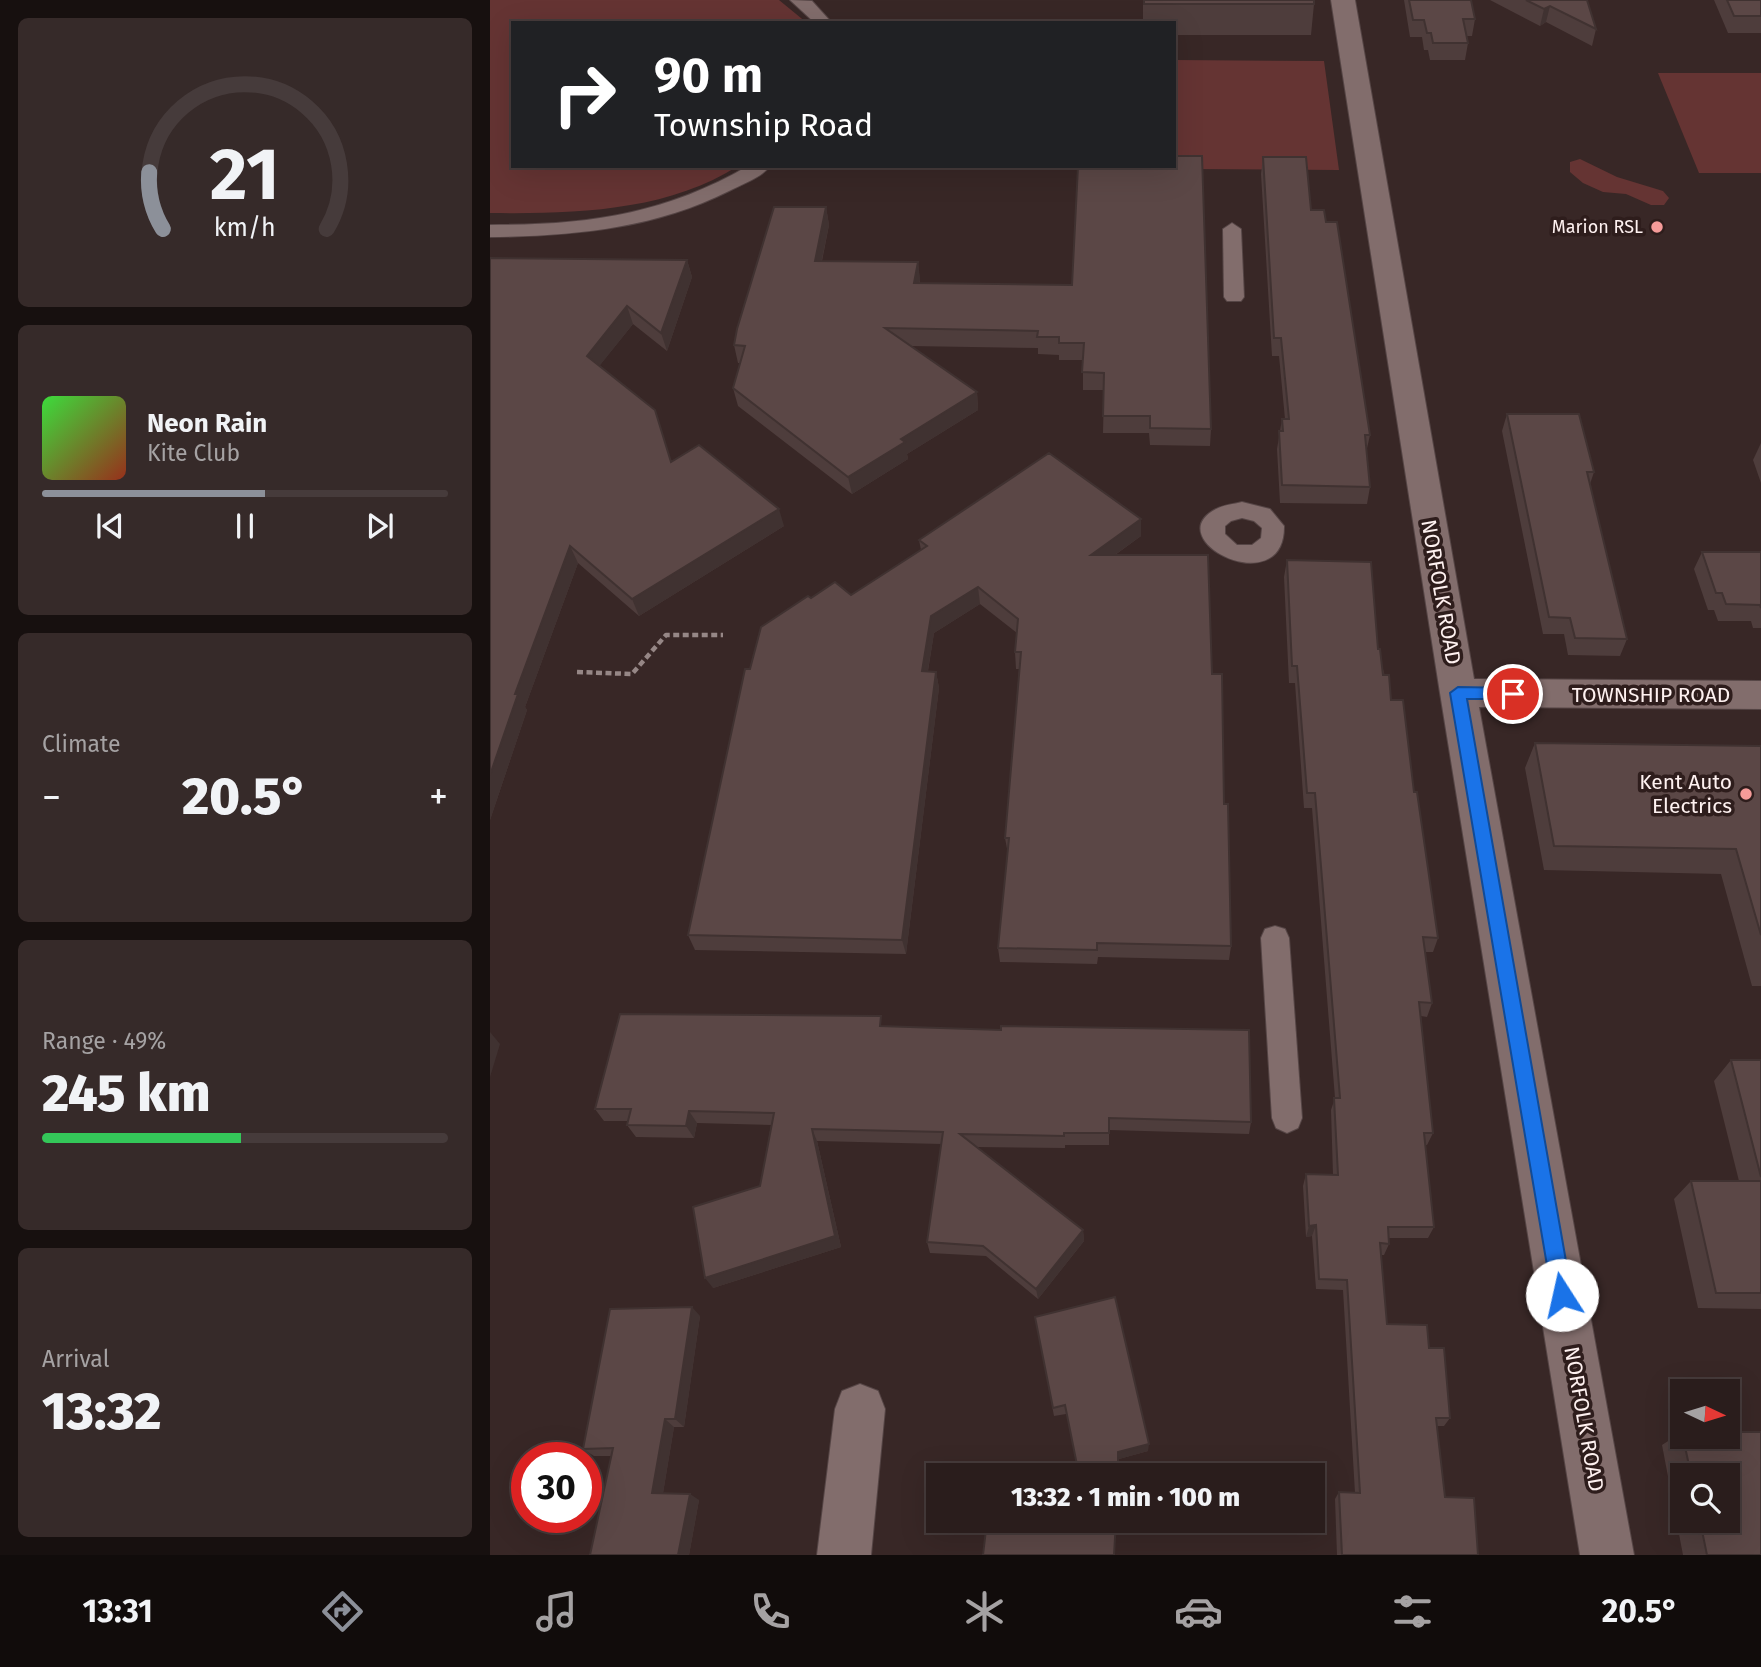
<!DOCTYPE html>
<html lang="en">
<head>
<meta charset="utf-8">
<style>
  :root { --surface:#2a1d1c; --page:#362a29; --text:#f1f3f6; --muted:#a5a2a3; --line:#463b3b; --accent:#8c9099 }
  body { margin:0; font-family:"Fira Sans",sans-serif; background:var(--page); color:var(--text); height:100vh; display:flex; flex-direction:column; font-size:26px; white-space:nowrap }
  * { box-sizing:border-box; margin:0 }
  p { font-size:23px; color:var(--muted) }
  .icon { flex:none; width:38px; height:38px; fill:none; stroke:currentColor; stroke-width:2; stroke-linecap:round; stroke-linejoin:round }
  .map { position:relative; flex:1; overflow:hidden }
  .drawer { display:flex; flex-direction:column; gap:18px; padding:18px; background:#17100f; width:490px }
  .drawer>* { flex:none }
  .top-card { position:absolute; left:21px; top:21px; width:665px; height:147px; border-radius:0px; box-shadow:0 7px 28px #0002,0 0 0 2px var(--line); background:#202124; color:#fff; overflow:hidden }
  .needle { width:46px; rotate:94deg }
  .tools { position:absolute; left:1180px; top:1379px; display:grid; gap:14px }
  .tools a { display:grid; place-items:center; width:70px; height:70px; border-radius:0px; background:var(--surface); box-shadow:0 7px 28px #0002,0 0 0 2px var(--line); font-size:35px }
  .speed { position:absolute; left:21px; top:1442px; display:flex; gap:14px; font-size:35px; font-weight:700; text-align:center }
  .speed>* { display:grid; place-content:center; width:91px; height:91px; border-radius:50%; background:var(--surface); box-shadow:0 7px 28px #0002,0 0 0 2px var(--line); line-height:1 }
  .speed .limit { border:10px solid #d22; background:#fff; color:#111 }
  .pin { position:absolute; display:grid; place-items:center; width:60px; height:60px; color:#fff; margin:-30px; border:4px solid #fff; border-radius:50%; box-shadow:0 2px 7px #0007 }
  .me { position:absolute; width:77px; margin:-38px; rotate:350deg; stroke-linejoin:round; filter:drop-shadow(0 0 5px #0008) }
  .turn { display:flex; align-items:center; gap:24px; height:147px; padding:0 28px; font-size:32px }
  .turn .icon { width:91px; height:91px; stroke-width:2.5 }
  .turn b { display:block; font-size:49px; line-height:60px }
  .big { font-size:52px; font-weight:800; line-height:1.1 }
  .drawer .tile { flex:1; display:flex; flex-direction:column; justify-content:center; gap:10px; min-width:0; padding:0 24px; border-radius:10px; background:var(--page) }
  .drawer .dial { align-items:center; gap:0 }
  .dial svg { height:182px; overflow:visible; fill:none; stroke:var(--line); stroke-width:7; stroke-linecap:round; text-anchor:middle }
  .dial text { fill:var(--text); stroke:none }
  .song { display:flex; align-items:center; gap:21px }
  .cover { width:84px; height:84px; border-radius:10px; background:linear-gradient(135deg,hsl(120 70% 55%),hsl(10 70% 35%)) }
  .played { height:7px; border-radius:4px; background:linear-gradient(90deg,var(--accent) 55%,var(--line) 55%) }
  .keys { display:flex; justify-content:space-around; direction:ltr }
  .heat { display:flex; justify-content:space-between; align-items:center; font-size:38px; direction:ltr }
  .charge { height:10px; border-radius:5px; background:linear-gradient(90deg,#34c759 49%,var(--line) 0) }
  .trip { position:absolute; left:436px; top:1463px; width:399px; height:70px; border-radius:0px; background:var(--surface); box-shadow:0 7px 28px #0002,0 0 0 2px var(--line); font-weight:800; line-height:70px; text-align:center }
  .tabs { display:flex; height:112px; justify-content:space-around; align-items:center; background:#110c0b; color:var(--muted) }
  .tabs .icon { width:49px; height:49px }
  .tabs .current { color:var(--accent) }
  .tabs b { font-size:32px; color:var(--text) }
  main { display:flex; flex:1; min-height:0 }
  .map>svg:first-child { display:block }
  .green { fill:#653433 }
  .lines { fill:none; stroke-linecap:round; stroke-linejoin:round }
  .service-casing { stroke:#554545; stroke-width:2 }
  .minor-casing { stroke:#554545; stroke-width:2 }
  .path { stroke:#968786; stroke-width:4.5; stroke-dasharray:6 3.5; stroke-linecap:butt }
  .service { fill:#826d6c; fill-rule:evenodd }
  .minor { fill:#826d6c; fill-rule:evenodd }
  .wall { fill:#4e3d3c; fill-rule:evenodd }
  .shaded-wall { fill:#403231 }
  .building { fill:#5b4746; stroke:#403231; stroke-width:2 }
  .route { fill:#1a73e8; stroke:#114b97; stroke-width:2 }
  .poi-dot { fill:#f59b99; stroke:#2e1d1c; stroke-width:2.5 }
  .labels { text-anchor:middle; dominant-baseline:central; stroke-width:7; stroke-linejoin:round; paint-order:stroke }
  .far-poi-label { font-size:18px; fill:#fef1f0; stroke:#2e1d1c; text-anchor:end }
  .street-label { font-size:21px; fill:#fef1f0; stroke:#2e1d1c }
  .poi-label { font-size:21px; fill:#fef1f0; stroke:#2e1d1c; text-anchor:end }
</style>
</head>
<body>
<main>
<section class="drawer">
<div class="tile dial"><svg viewBox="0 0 100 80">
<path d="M14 69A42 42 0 1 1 86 69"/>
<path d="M14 69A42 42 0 0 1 8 44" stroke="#8c9099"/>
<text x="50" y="56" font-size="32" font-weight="700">21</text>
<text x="50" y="72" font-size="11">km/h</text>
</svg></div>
<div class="tile">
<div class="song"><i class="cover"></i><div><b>Neon Rain</b><p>Kite Club</p></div></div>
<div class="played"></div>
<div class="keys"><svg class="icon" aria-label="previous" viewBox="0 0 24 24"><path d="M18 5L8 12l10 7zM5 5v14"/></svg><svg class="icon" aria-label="pause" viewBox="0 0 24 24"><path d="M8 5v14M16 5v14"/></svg><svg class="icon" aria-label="next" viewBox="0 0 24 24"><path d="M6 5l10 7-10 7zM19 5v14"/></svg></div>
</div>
<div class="tile"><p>Climate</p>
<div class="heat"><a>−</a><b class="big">20.5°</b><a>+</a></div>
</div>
<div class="tile"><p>Range · 49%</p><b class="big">245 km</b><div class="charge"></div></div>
<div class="tile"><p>Arrival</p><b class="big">13:32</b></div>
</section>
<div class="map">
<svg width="1271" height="1555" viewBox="0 0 1271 1555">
  <rect width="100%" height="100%" fill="#382726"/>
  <g class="green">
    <path d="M0,0H289L317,23H23V166H248C176,212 82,214 0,213Z"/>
    <path d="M684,60L834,61L849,170L537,168L684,166Z"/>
    <path d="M1168,73H1271V173H1209Z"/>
    <path d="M1090,159L1127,177L1173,191L1179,198L1174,205H1161L1136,194L1113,192L1093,183L1080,172V162Z"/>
  </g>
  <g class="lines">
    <g class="service-casing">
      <g id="service">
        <path d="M300,0L322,1L342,23H325Z"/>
        <path d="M258,166H280C271,178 252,184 239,191C163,229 83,236 0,237V225C96,225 173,215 258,166Z"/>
        <path d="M742,223L751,229L754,297L751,301H737L734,297L733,229Z"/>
        <path d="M752,502L780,509L794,526C795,603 667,540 726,509C733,505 744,504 752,502ZM752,518L764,521L772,528L771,538L762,545H747L735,534V526L741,521Z"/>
        <path d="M785,926L795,929L799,938L812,1118L808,1128L797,1133L786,1128L782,1118L771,938L775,929Z"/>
      </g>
    </g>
    <g class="minor-casing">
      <g id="minor">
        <path d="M841,0H865L984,679L1271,681V709L989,707L1144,1555H1090L950,693Z"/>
        <path d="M370,1384L388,1391L395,1409L381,1555H327L345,1409L352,1391Z"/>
      </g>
    </g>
    <path class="path" d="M87,672L142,674L176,635H233"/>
    <use href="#service" class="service"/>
    <use href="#minor" class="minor"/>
  </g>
  <g class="wall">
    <path d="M653,0H824V4L821,35H684V23H653Z"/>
    <path d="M914,0H981L985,19L982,36H977L978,43L975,60H940L938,50H934L932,37H920Z"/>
    <path d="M1000,0H1097L1106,29L1102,46L1056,22L1050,26Z"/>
    <path d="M1224,0H1271V33H1238Z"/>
    <path d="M773,157L821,210L836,222L880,435L876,453L880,487L877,504L790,503L787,449L792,419H795L789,356H782L771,174Z"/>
    <path d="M336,207L339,225L332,261L428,262L430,283L582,285L721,429L720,446L660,445L659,433H613L614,390H593V360H569V355L548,354V348L420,346L487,392L488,410L417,454L418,459L362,494L248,406L243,388L250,363H248L244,345Z"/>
    <path d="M0,258L197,260L202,277L177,351L143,324L109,366L182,461L294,526L149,616L88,563L35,707L37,710L0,820Z"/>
    <path d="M1017,414L1104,472L1100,484L1137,639L1130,656L1078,655L1074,634H1053L1012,431Z"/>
    <path d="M1271,443V483L1263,460Z"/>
    <path d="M651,536L625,555L722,674L734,804L741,946L739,960L608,957L607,964L510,962L508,948L518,854L515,838L529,669H526L525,652L527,633L490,604L444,633L438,671L446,672L449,688L416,954L205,950L198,935L260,669L321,598L361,595L431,550L429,540Z"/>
    <path d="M1212,552H1271V628H1263L1261,621H1228L1224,610H1218L1204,569Z"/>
    <path d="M797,560L888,649L924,792L948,938L943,952H935L942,1003L937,1017L931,1016L943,1133L937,1145H935L944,1227L938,1238H899V1244L894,1255H891L897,1324L939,1348L960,1418L954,1426H947L955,1497L988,1555H847L845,1499L849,1492L865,1493L853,1290L826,1289L822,1236L816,1237L813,1186L816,1174L843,1175L841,1110L845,1098L822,808H814L805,683H799L794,577Z"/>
    <path d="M1045,743L1271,746V986H1262L1231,874L1054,870L1035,768Z"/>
    <path d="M394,1026L761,1122L759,1134L619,1130V1145H575V1148L486,1147L593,1230L594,1241L548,1299L496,1256L440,1253L437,1242L452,1144L327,1141L351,1247L223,1288L270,1186L281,1125L207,1123L204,1138L146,1137L137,1125L138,1121H114L105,1109Z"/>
    <path d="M1241,1060H1271V1309L1208,1308L1184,1199L1201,1181H1249L1224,1081Z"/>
    <path d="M210,1316L194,1427H184L173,1493L209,1500L199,1555H100L122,1456H104L93,1449Z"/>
    <path d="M545,1317L658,1451L629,1459L576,1414L564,1416Z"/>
    <path d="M1192,1432V1437H1237L1271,1555H1193L1172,1445ZM1192,1475H1237V1521H1192Z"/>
  </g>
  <g class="shaded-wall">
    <path d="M1060,6L1056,22L1050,26L1054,9Z"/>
    <path d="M336,207L339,225L328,278L325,261Z"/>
    <path d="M197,260L202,277L177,351L171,333Z"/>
    <path d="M428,262L430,279L427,300L424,283Z"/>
    <path d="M137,306L143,324L103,374L97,356Z"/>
    <path d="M487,392L488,410L417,454L418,459L362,494L358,477L411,439Z"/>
    <path d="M289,509L294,526L149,616L142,599Z"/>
    <path d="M651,519V536L601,572V555Z"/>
    <path d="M80,546L88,563L35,707L37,710L0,820V775L25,694Z"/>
    <path d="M488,587L490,604L444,633L435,688L432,671L441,616Z"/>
    <path d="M446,672L449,688L416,954L412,940Z"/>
    <path d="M0,1032L10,1044L0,1077Z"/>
    <path d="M199,1111L207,1123L204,1138L196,1126Z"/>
    <path d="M322,1129L327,1141L351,1247L223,1288L215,1278Z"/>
    <path d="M826,1225L822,1236L816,1237L819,1226Z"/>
    <path d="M593,1230L594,1241L548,1299L546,1289Z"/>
    <path d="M202,1307L210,1316L194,1427L185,1419Z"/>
    <path d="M175,1419L184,1427L172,1499L162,1493Z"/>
    <path d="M659,1444L658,1451L629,1459L628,1452Z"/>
    <path d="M200,1494L209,1500L199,1555H188Z"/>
  </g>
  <g class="building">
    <rect x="654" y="0" width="170" height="4"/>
    <path d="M919,0H981L985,19H973L978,43H943L941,33H937L934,20H923Z"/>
    <path d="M1036,0H1097L1106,29L1060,6L1054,9Z"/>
    <path d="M1237,0H1271V16H1244Z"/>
    <path d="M684,156H712L721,429L660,428V416H613L614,373L592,372L594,343H569V337H547L548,331L395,328L487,392L411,439L415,442L358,477L243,388L255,346L244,345L247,329L284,207H336L325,261L428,262L424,283L582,285L588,166H684Z"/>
    <path d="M773,157H816L821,210H834L836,222H847L880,435H875L880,487L792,485L789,431H793L792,419H799L791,338H784Z"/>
    <path d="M0,258L197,260L171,333L137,306L97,356L165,410L181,462L209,445L289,509L142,599L80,546L25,694H28L0,775Z"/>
    <path d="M1017,414H1089L1104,472H1097L1137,639L1085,638L1080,618L1059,617Z"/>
    <path d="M559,453L651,519L601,555H718L722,674H732L734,804H738L741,946L607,943V950L508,948L519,838H515L531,652H525L528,619L488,587L441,616L432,671L446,672L412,940L198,935L255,669H260L271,627L318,596L321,598L345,582L361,595L437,546L429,540Z"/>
    <path d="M1212,552H1271V608L1270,605L1236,604L1232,593H1226Z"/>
    <path d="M797,560L881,562L888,649H890L893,675H899L901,700H913L924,792H927L948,938L933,937L942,1003L929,1002L943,1133H934L944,1227H898L899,1244L890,1243L897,1324L937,1325L939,1348H954L960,1418H946L955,1497L984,1498L988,1555H852L849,1492L870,1493L857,1280L829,1279L826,1225L819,1226L816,1174L848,1175L844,1098H850L825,793H817L807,666H802Z"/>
    <path d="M1045,743L1271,746V935L1246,849L1064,846Z"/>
    <path d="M130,1014L391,1016L390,1026L511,1030V1026L759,1030L761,1122L619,1118V1133H574V1136L470,1134L593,1230L546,1289L493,1246L437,1242L453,1132L322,1129L345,1236L215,1278L203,1207L270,1186L284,1113L199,1111L196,1126L137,1125L141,1109H105Z"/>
    <path d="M1241,1060H1271V1177Z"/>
    <path d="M1201,1181H1271V1293H1226Z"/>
    <path d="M625,1297L659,1444L628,1452V1475H589L575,1405L563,1408L545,1317Z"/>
    <path d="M202,1307L185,1419H175L162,1493L200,1494L188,1555H100L123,1448L93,1449L120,1309Z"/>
    <path d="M1237,1432H1271V1555H1217L1210,1521H1237V1475H1201L1193,1437H1237Z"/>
    <path d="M497,1521H626L624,1555H493Z"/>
  </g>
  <path class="route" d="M968,687L1023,688L1030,694L1023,699H977L1082,1295L1079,1302L1072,1305L1065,1302L1062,1295L960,693Z"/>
  <g class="poi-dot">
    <circle cx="1167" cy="227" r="7"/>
    <circle cx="1256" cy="794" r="7"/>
  </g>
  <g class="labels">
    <g class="far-poi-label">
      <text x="1153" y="227">Marion RSL</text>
    </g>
    <g class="street-label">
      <text transform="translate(951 592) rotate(80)">NORFOLK ROAD</text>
      <text x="1161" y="695">TOWNSHIP ROAD</text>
      <text transform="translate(1094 1419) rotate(80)">NORFOLK ROAD</text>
    </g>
    <g class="poi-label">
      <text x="1242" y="782">Kent Auto<tspan x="1242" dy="24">Electrics</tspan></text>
    </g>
  </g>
</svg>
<div class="tools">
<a><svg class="needle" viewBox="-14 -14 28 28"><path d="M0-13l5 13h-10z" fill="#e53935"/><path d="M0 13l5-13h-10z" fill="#a5a2a3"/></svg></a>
<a><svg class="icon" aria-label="search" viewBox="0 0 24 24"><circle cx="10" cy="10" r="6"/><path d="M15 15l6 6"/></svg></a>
</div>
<div class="speed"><div class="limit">30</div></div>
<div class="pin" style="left:1023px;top:694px;background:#d93025"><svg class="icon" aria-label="arrive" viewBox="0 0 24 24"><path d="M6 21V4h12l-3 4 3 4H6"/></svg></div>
<svg class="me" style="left:1072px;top:1295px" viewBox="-20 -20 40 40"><circle r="19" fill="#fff"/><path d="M0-13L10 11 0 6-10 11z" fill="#1a73e8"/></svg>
<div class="trip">13:32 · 1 min · 100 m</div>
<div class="top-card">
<div class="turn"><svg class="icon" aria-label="right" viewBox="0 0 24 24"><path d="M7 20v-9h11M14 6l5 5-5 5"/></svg><div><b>90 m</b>Township Road</div></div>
</div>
</div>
</main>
<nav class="tabs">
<b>13:31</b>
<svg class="icon current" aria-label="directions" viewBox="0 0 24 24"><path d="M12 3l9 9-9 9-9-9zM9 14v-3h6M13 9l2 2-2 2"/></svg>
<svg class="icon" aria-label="music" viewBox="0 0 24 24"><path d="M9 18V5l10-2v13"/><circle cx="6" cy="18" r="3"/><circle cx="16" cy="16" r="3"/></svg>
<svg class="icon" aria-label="phone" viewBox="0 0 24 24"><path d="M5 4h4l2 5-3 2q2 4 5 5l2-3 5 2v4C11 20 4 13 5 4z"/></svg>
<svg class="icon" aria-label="climate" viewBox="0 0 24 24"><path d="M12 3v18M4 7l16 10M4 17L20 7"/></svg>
<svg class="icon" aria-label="car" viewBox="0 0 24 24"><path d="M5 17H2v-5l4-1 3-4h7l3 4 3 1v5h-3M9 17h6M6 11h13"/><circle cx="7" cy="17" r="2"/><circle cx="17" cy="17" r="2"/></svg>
<svg class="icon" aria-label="filters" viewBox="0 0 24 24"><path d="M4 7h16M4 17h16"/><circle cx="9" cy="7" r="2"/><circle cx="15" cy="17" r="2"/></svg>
<b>20.5°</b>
</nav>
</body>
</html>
